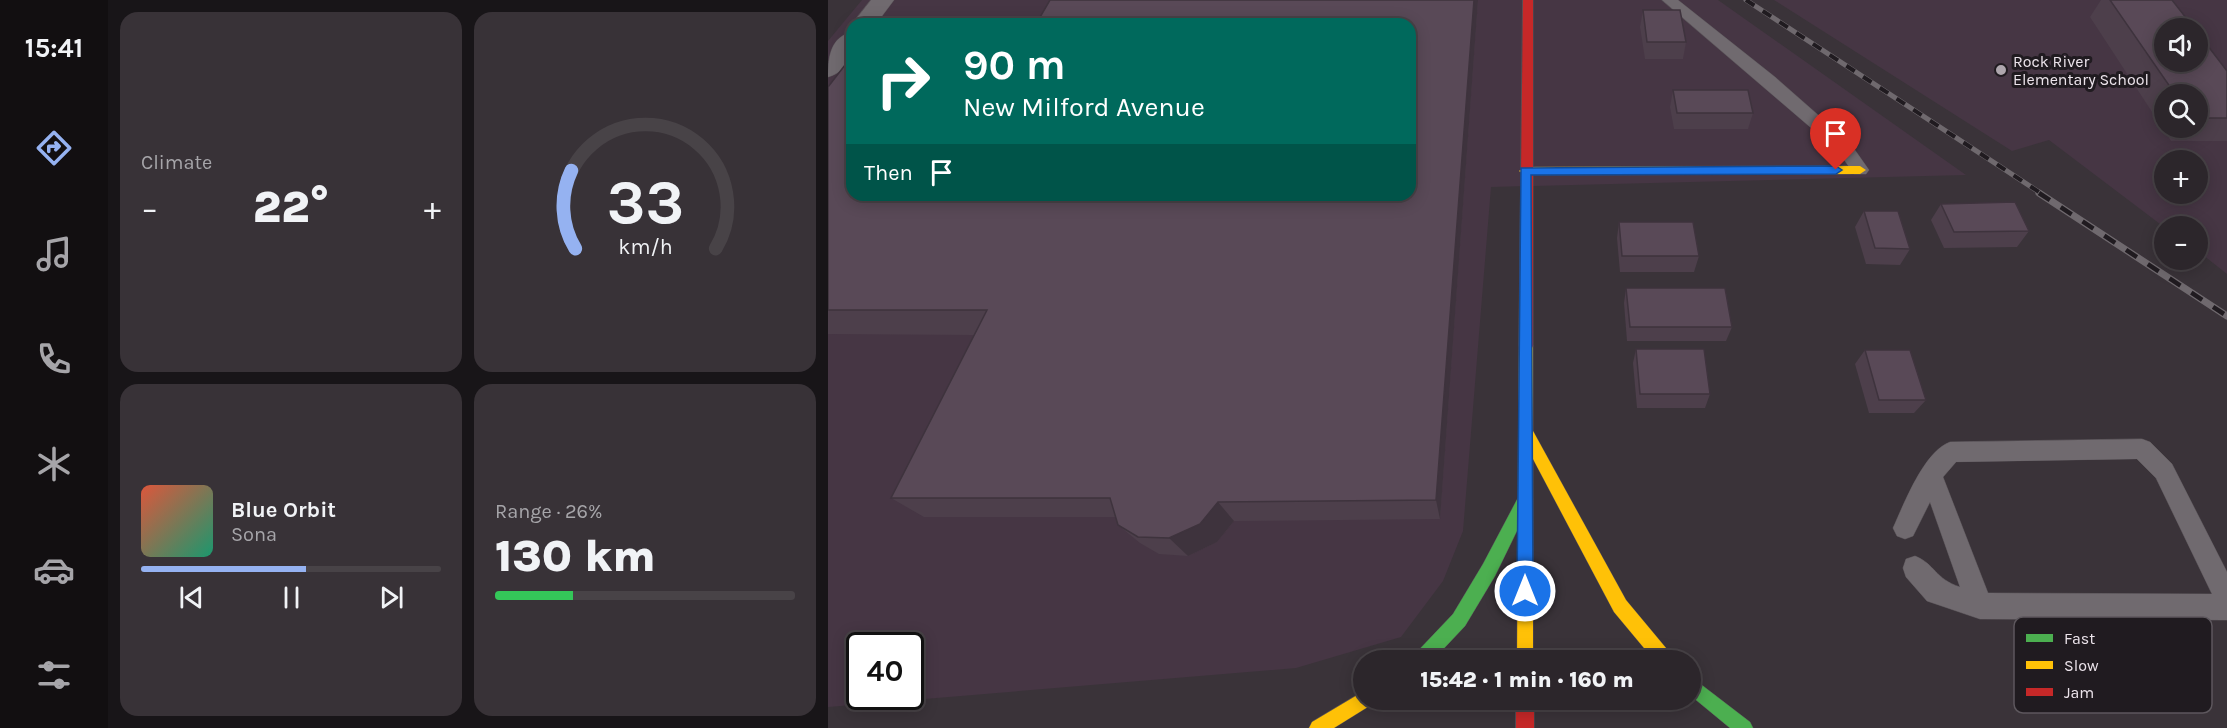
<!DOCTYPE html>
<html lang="en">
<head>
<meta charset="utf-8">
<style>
  :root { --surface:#2c262b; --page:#383237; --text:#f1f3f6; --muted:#a6a5a9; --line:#484347; --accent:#95b2f1 }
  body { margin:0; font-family:Karla,sans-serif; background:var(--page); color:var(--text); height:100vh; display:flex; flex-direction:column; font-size:22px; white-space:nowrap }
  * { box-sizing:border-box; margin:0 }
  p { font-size:20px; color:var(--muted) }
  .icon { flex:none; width:33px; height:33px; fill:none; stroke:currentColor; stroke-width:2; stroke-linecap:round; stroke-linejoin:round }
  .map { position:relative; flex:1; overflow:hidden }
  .drawer { display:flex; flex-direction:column; gap:12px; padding:12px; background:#181518; width:720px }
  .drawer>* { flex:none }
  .guide { position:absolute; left:18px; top:18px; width:570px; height:183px; border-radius:18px; box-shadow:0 3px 15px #0003,0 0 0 2px var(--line); background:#00695c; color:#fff; overflow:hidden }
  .fabs { position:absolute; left:1326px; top:18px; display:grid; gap:12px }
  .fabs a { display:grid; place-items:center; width:54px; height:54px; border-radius:50%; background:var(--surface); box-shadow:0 3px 15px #0003,0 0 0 2px var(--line); font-size:30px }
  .speed { position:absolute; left:18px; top:632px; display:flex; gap:12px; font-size:30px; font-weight:700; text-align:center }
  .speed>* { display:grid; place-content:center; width:78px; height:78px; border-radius:50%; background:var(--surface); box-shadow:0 3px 15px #0003,0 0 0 2px var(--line); line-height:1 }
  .speed .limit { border:3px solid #111; border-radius:9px; background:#fff; color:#111 }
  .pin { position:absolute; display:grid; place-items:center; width:51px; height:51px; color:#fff; margin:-62px -26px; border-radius:50% 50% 50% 0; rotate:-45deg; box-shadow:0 0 6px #0007 }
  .pin .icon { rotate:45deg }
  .me { position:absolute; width:66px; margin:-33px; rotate:0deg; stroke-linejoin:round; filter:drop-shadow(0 0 4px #0008) }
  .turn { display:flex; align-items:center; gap:21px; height:126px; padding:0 18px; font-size:27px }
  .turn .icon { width:78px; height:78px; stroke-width:2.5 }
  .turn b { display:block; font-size:42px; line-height:51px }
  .then { display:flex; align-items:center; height:57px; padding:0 18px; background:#0003; gap:12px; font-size:22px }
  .big { font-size:45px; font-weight:800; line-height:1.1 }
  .drawer .widget { flex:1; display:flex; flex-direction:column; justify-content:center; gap:9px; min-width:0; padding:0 21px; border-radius:18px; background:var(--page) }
  .drawer .dial { align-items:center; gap:0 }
  .dial svg { height:156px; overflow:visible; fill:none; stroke:var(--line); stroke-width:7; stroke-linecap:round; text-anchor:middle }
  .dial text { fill:var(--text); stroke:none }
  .song { display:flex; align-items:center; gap:18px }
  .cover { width:72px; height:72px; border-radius:9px; background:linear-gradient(135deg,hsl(10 70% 55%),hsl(160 70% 35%)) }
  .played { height:6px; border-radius:3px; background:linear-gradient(90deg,var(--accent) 55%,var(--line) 55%) }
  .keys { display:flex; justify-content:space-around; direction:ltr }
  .heat { display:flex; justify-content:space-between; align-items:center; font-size:33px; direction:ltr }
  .charge { height:9px; border-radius:4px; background:linear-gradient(90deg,#34c759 26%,var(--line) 0) }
  .drawer .tiles { flex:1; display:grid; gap:12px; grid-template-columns:repeat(2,1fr) }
  .trip { position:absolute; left:525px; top:650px; width:348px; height:60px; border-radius:30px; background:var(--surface); box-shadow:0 3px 15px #0003,0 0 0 2px var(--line); font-weight:800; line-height:60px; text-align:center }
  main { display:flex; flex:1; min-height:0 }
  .dock { display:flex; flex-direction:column; width:108px; justify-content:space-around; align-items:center; background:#120f11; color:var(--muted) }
  .dock .icon { width:42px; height:42px }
  .dock .on { color:var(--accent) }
  .dock b { font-size:27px; color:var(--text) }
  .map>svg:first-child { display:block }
  .built { fill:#463644; fill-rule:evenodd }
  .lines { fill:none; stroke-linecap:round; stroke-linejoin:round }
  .lane-casing { stroke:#565055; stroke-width:1 }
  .street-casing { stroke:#565055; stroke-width:1 }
  .fast-casing { stroke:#565055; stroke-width:1 }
  .slow-casing { stroke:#565055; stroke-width:1 }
  .jam-casing { stroke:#565055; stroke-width:1 }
  .lane { fill:#706a6f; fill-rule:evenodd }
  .street { fill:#706a6f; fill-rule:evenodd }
  .fast { fill:#4caf50; fill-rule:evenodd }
  .slow { fill:#ffc107; fill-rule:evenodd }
  .jam { fill:#c62828; fill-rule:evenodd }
  .rail-far1-casing { stroke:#6f696e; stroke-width:5 }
  .rail-casing { stroke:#6f696e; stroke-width:7 }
  .rail-far1 { stroke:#201b20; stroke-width:4; stroke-dasharray:10; stroke-linecap:butt }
  .rail { stroke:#201b20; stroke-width:4.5; stroke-dasharray:13; stroke-linecap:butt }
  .wall { fill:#4d3f4b; fill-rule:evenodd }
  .shaded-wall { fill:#3e333d }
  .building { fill:#594957; stroke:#3e333d; stroke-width:1.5 }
  .route { fill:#1a73e8; stroke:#114b97; stroke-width:1.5 }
  .poi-dot { fill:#aea6ad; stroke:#201b20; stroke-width:2 }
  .labels { text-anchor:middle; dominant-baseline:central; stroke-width:6; stroke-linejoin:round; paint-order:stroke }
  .far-poi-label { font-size:16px; fill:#ece4eb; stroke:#201b20; text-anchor:start }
  .key { fill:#201b20; stroke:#5d575d; stroke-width:1.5 }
  .key-label { font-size:16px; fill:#ece4eb }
</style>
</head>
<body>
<main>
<nav class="dock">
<b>15:41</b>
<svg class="icon on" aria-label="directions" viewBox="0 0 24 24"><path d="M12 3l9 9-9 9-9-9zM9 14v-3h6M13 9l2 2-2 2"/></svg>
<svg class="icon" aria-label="music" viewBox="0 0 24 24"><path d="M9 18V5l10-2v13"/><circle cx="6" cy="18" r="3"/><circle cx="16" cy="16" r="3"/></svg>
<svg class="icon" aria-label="phone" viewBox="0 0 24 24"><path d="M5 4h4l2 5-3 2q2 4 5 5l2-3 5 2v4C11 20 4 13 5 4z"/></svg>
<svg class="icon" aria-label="climate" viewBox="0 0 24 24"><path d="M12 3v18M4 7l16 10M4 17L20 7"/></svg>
<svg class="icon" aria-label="car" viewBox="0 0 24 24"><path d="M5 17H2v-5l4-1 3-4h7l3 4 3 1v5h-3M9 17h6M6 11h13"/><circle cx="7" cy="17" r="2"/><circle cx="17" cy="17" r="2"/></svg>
<svg class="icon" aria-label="filters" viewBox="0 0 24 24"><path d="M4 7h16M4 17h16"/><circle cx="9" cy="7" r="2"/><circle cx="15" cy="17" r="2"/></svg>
</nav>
<section class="drawer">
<div class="tiles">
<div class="widget"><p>Climate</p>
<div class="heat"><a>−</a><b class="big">22°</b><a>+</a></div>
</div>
<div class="widget dial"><svg viewBox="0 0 100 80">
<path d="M14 69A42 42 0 1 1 86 69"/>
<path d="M14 69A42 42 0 0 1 12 29" stroke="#95b2f1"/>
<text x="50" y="56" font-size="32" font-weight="700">33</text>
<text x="50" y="72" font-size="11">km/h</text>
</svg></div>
<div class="widget">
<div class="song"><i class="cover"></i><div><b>Blue Orbit</b><p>Sona</p></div></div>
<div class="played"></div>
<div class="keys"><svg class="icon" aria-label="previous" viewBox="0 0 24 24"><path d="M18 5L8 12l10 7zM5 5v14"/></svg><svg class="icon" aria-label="pause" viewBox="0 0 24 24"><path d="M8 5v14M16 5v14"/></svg><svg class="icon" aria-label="next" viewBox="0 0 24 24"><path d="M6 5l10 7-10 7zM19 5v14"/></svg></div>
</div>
<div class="widget"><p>Range · 26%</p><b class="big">130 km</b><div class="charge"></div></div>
</div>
</section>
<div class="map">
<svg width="1399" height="728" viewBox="0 0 1399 728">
  <rect width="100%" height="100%" fill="#3a3339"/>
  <g class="built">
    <path d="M34,0H890L1138,175L663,187L635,531L615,581L573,637L468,668L0,707V41ZM24,24H582V195H24ZM32,645H82V696H32Z"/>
    <path d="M946,0H1399V274L1370,251V226L1336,227L1221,140L1184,151ZM1336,28H1370V62H1336ZM1336,94H1370V128H1336ZM1336,160H1370V194H1336Z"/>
  </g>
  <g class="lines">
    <g class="lane-casing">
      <g id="lane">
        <path d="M834,0H850L947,77L1022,143L1041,170L1038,174H1026L1010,151Z"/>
        <path d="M1314,439L1322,442L1344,464L1399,572V620L1152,619L1099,601L1078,577L1075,568L1078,559L1087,556C1107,564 1107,579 1132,587L1102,502L1085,536L1077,539L1069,536L1065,528C1076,504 1096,451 1122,442ZM1309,459L1328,478L1384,594L1160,593L1115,477L1128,462Z"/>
      </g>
    </g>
    <g class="street-casing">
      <g id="street">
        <path d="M43,0H66L48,24H24Z"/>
        <path d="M24,32C24,51 22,71 0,77C0,58 2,37 24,32Z"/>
      </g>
    </g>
    <g class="fast-casing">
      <g id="fast">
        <path d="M697,492L702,494L705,499L702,504L667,576L637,626L605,660H585L587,654L625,614L655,564L692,494Z"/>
        <path d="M862,676L922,722L925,728H902L862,695Z"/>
      </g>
    </g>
    <g class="slow-casing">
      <g id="slow">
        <path d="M1032,166L1038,170L1032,174L697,175L691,171L697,167Z"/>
        <path d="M698,341L703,342L705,346V431L798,600L843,654L845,660H826L786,612L705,459V660H689L691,346L693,342Z"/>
        <path d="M536,691V699H546L543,705L506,728H481L484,722Z"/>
      </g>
    </g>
    <g class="jam-casing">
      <g id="jam">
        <path d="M695,0H705V346L703,350H693L691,346Z"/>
        <rect x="688" y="699" width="18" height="29"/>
      </g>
    </g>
    <use href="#lane" class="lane"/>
    <use href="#street" class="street"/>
    <use href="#fast" class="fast"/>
    <use href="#slow" class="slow"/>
    <use href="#jam" class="jam"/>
    <g class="rail-far1-casing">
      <path id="rail-far1" d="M918,0L1214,194"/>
    </g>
    <g class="rail-casing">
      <path id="rail" d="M1211,193L1399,316"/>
    </g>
    <use href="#rail-far1" class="rail-far1"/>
    <use href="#rail" class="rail"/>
  </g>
  <g class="wall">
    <path d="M222,0H650L612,519L406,521L389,542L360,556L331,554L312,543L290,525L288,517H96L63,498L146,335L0,334V87L211,19Z"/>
    <path d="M1273,0H1344L1399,71V141H1343L1262,17ZM1336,94H1370V128H1336Z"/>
    <path d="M815,10L858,42L855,59H817L812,27Z"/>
    <path d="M845,90L925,113L920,129H846L842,107Z"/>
    <path d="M1113,204L1201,231L1189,247L1116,248L1103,220Z"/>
    <path d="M1036,211L1082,249L1072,265L1038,264L1027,227Z"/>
    <path d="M791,222L871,256L866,272H792L789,238Z"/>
    <path d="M798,288L904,327L898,341H799L796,303Z"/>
    <path d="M808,349L882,394L877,408H809L805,363Z"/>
    <path d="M1037,350L1098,400L1086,413H1041L1027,364Z"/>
  </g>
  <g class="shaded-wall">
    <path d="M646,0H650L612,519L608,500Z"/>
    <path d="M390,502L406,521L389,542L360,556L341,538Z"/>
  </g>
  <g class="building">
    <path d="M222,0H646L608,500L390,502L372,524L341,538L310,537L290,525L282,498H63L159,310H0V87L24,56V195H582V24H49L53,18L211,19Z"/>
    <path d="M1282,0H1344L1366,28H1336V62H1370V33L1399,71V118H1370V94H1347Z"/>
    <path d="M815,10H852L858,42H819Z"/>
    <path d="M845,90H920L925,113H849Z"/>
    <path d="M1187,202L1201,231L1126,232L1113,204Z"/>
    <path d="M1036,211H1070L1082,249L1047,248Z"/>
    <path d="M791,222H865L871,256H794Z"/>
    <path d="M798,288H897L904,327H802Z"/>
    <path d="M808,349H876L882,394H812Z"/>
    <path d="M1037,350H1082L1098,400H1051Z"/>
  </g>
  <path class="route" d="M1008,166L1014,170L1008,174L703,175L705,591L703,597L697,599L691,597L689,591L693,168Z"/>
  <circle class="poi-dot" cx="1173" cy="70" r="6"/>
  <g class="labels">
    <g class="far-poi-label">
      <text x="1185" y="61">Rock River<tspan x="1185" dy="18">Elementary School</tspan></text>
    </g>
  </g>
  <rect x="1186" y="617" width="198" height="96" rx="9" class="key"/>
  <rect x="1198" y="634" width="27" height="8" fill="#4caf50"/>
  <rect x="1198" y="661" width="27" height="8" fill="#ffc107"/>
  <rect x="1198" y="688" width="27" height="8" fill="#c62828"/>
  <g class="key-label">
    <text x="1236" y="644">Fast</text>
    <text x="1236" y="671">Slow</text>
    <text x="1236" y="698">Jam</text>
  </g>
</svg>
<div class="fabs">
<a><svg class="icon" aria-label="sound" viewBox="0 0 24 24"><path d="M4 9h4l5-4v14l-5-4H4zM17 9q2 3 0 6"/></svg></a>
<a><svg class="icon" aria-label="search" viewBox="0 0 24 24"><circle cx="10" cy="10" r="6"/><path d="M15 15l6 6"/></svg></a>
<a>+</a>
<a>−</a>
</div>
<div class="speed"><div class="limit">40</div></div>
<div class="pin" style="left:1008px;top:170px;background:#d93025"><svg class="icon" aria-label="arrive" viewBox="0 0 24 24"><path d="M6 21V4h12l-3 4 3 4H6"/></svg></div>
<svg class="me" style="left:697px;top:591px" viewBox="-20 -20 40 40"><circle r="17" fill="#1a73e8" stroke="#fff" stroke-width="3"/><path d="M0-11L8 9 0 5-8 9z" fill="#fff"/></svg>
<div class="trip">15:42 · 1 min · 160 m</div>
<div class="guide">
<div class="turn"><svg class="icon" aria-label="right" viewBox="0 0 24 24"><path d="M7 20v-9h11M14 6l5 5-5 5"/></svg><div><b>90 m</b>New Milford Avenue</div></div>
<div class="then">Then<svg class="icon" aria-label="arrive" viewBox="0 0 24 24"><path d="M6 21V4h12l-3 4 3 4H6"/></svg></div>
</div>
</div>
</main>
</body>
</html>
